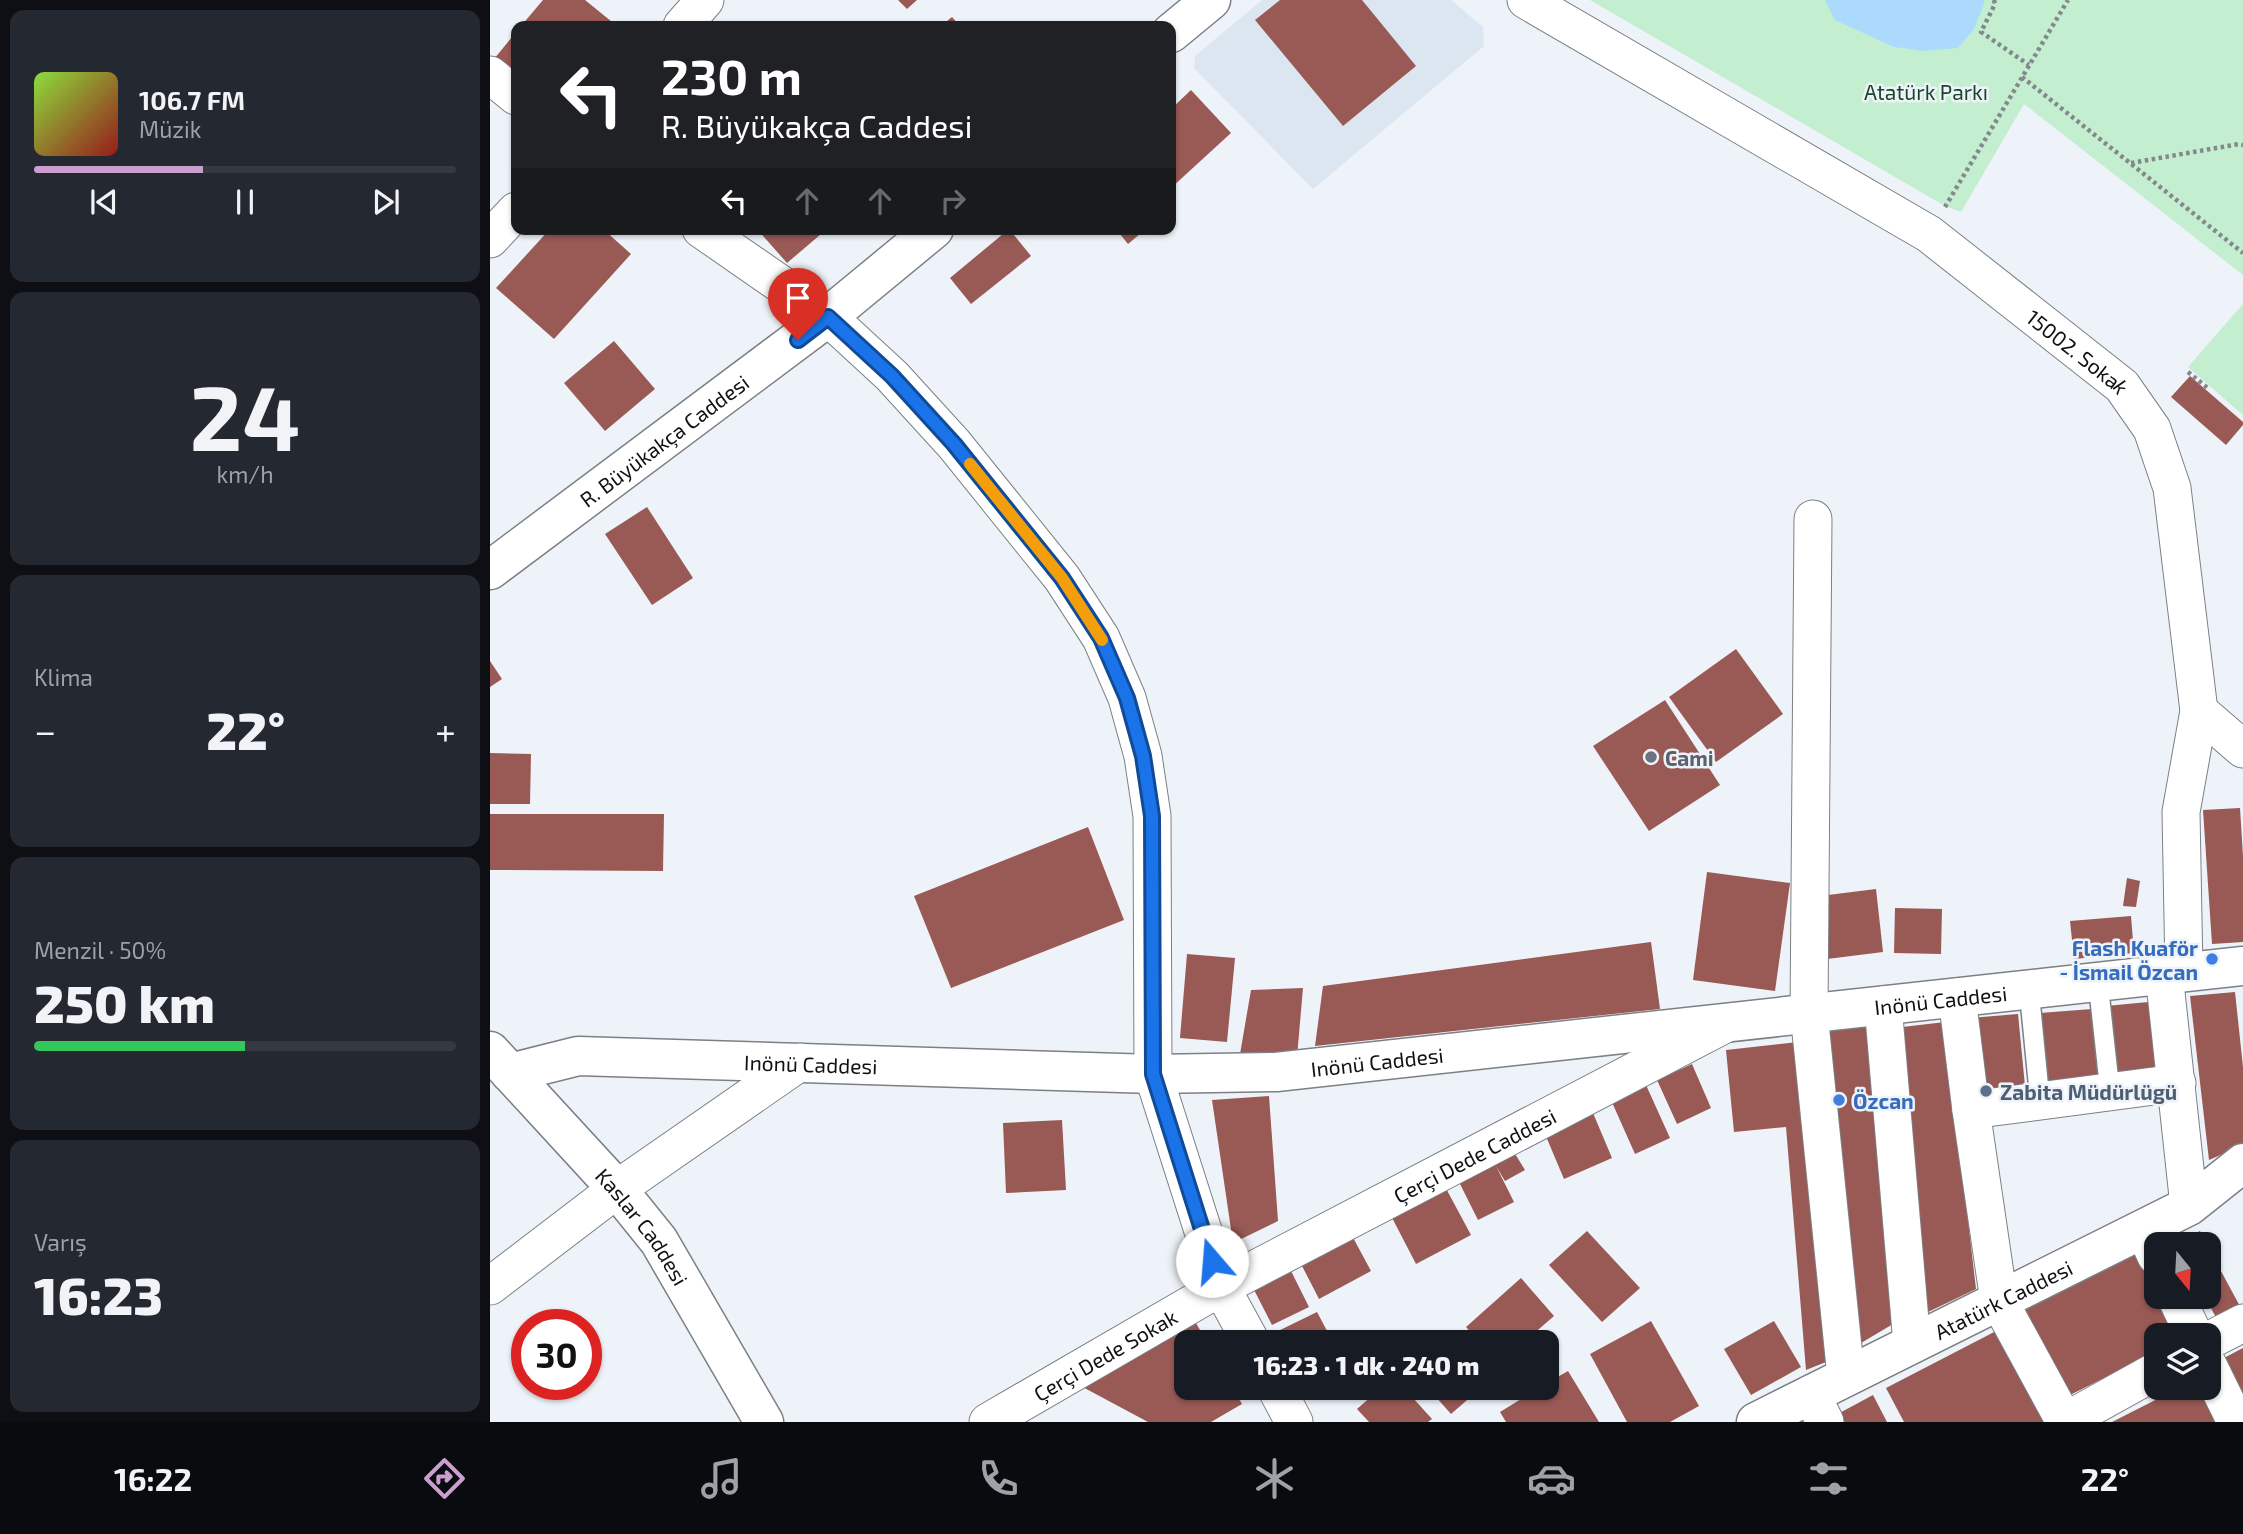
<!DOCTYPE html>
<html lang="tr">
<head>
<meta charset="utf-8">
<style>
  :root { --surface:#171b24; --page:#242831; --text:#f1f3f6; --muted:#9ea1a6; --line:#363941; --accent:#ca9fcf }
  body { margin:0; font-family:"Exo 2",sans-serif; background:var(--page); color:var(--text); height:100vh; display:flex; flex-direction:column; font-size:26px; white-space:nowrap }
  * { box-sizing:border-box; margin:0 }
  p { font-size:23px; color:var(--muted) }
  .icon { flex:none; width:38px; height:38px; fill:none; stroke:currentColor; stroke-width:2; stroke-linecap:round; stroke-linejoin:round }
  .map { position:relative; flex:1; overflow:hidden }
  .details { display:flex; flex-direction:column; gap:10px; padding:10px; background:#0d0f14; width:490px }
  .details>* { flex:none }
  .top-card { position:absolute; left:21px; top:21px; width:665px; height:214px; border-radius:14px; box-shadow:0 2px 5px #0004; background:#202124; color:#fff; overflow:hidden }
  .needle { width:46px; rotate:162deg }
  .controls { position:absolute; left:1654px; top:1232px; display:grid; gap:14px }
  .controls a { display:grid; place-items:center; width:77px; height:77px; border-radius:14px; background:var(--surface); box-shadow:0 2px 5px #0004; font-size:35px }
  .speed { position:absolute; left:21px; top:1309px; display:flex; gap:14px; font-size:35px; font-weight:700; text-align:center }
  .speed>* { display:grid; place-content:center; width:91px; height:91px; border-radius:50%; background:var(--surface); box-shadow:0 2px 5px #0004; line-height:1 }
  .speed .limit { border:10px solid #d22; background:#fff; color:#111 }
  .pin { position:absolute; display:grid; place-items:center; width:60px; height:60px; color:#fff; margin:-72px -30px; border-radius:50% 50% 50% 0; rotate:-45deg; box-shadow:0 0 7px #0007 }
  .pin .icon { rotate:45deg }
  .me { position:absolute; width:77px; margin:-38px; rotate:342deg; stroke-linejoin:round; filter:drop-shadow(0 0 5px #0008) }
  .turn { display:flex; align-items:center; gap:24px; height:147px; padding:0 35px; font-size:32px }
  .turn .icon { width:91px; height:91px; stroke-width:2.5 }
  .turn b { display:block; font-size:49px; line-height:60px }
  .lanes { display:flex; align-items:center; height:66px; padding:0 35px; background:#0003; justify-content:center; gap:35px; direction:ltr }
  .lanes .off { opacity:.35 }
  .big { font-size:52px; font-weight:800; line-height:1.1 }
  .details .tile { flex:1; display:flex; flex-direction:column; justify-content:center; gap:10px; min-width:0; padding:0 24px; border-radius:14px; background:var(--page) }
  .details .dial { align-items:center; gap:0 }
  .dial b { font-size:91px; line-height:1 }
  .song { display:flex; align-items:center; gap:21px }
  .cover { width:84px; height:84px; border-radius:10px; background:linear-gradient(135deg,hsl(90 70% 55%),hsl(0 70% 35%)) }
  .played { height:7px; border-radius:4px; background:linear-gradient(90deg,var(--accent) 40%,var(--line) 40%) }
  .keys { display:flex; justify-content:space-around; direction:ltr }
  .heat { display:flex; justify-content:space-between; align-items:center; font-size:38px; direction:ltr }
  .charge { height:10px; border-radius:5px; background:linear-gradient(90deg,#34c759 50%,var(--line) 0) }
  .trip { position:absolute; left:684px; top:1330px; width:385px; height:70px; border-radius:14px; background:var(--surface); box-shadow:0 2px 5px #0004; font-weight:800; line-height:70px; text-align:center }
  .tab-bar { display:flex; height:112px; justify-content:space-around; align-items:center; background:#090b0e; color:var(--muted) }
  .tab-bar .icon { width:49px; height:49px }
  .tab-bar .current { color:var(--accent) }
  .tab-bar b { font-size:32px; color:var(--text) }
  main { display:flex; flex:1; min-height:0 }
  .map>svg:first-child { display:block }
  .built { fill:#dbe6f1 }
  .green { fill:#c3eecf }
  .water { fill:#abdafd }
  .building { fill:#995955 }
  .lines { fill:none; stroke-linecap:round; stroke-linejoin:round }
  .lane-casing { stroke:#7c8085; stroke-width:22 }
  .street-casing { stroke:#7c8085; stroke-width:39 }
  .secondary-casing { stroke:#7c8085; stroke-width:41 }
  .path { stroke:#84888b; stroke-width:4.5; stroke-dasharray:3.5 3.5; stroke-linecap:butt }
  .lane { stroke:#fff; stroke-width:19 }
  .street { stroke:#fff; stroke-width:37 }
  .secondary { stroke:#fff; stroke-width:38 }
  .route-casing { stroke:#114b97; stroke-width:18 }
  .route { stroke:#1a73e8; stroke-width:12 }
  .slow { stroke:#f59e0b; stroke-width:12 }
  .worship-dot { fill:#6b7280; stroke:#edf3f8; stroke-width:2.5 }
  .shop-dot { fill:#3f7fe0; stroke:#edf3f8; stroke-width:2.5 }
  .service-dot { fill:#5c6f8a; stroke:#edf3f8; stroke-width:2.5 }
  .labels { text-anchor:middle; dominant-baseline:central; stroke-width:5; stroke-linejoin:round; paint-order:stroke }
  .park-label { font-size:21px; fill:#19462b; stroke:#edf3f8 }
  .street-label { font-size:21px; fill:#0f1113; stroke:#edf3f8 }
  .worship-label { font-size:21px; font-weight:bold; fill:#5b616d; stroke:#edf3f8; text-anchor:start }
  .shop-label { font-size:21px; font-weight:bold; fill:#366cbe; stroke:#edf3f8; text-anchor:end }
  .service-label { font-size:21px; font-weight:bold; fill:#4e5e75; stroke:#edf3f8; text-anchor:start }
</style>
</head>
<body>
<main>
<section class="details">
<div class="tile">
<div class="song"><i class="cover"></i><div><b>106.7 FM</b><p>Müzik</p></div></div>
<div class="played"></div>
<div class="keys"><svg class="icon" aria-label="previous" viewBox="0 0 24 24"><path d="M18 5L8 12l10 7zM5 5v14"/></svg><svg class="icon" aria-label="pause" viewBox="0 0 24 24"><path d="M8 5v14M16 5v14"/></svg><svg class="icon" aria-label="next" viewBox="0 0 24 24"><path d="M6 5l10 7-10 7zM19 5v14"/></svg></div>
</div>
<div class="tile dial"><b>24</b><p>km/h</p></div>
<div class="tile"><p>Klima</p>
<div class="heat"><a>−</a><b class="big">22°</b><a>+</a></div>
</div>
<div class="tile"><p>Menzil · 50%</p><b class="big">250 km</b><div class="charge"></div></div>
<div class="tile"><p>Varış</p><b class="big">16:23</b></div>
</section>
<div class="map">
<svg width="1753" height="1422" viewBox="0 0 1753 1422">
  <rect width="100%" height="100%" fill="#edf3f8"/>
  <path class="built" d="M772,0H961L993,27L994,46L823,189L704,68L705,56Z"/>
  <g class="green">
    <path d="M1100,0H1753V275L1534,104L1471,212L1455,206Z"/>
    <path d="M1753,304V415L1698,367Z"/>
  </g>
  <path class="water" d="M1335,0H1494V4L1484,29L1468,48L1435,51L1404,47L1345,20Z"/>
  <g class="building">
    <path d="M53,0H95L127,26H31Z"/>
    <path d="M408,0H427L417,9Z"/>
    <path d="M790,0H872L926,66L853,126L765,20Z"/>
    <path d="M462,17L470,26H451Z"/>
    <path d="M26,32V87L0,64Z"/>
    <path d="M701,90L741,133L681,188V109Z"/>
    <path d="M60,229H113L141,254L64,339L6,288Z"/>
    <path d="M267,229H337L297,263Z"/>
    <path d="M519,229L541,256L481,304L460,278Z"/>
    <path d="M626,229H656L638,244Z"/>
    <path d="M124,341L165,389L115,431L74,383Z"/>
    <path d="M1700,376L1753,422V425L1736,445L1681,397Z"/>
    <path d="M157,507L203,578L162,605L115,534Z"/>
    <path d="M1246,649L1293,714L1226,762L1179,697Z"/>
    <path d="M0,661L12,679L0,687Z"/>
    <path d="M1175,700L1230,785L1159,831L1103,746Z"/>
    <path d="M0,753L41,754L40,804H0Z"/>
    <path d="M1750,808L1753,856V942L1722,944L1713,810Z"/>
    <path d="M0,814H174L173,871L0,870Z"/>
    <path d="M598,827L634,920L461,988L424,896Z"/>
    <path d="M1217,872L1300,883L1285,991L1203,980Z"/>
    <path d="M1637,878L1650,881L1646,907L1633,906Z"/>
    <path d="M1386,889L1393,952L1337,959L1330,896Z"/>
    <path d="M1405,908L1452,909L1451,954L1404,953Z"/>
    <path d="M1641,916L1644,953L1584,959L1580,921Z"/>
    <path d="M1161,942L1170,1009L825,1046L833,986Z"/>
    <path d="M697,954L745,958L737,1042L690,1038Z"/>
    <path d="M813,988L807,1057L749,1060L761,990Z"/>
    <path d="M1745,992L1753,1067V1145L1719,1160L1700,996Z"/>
    <path d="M1669,1001L1678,1081L1624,1087L1616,1006Z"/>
    <path d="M1602,1009L1609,1088L1556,1093L1550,1013Z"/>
    <path d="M1528,1014L1536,1096L1488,1100L1480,1018Z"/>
    <path d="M1455,1022L1486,1289L1438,1312L1404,1028Z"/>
    <path d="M1381,1026L1403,1324L1361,1349L1339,1030Z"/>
    <path d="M1308,1042L1336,1362L1316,1370L1296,1127L1244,1132L1236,1050Z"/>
    <path d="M1202,1064L1221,1108L1187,1124L1167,1080Z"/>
    <path d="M1156,1085L1180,1138L1145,1154L1121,1100Z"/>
    <path d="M779,1096L788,1221L743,1243L722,1100Z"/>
    <path d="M1103,1113L1122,1158L1074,1179L1055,1134Z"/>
    <path d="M572,1120L576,1190L516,1193L513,1123Z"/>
    <path d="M1022,1149L1035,1170L1015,1181L1006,1166L1024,1202L988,1220L967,1178Z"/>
    <path d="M952,1181L981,1235L926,1264L898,1210Z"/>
    <path d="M1097,1231L1150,1288L1112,1322L1059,1265Z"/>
    <path d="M1710,1231L1717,1244H1685Z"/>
    <path d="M860,1232L881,1271L829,1299L809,1260Z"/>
    <path d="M1659,1247L1666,1261V1297H1684L1700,1335H1666V1352L1570,1400L1526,1314Z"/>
    <path d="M1718,1247L1752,1310L1729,1323L1715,1297H1718Z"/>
    <path d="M796,1261L819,1307L782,1325L759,1280Z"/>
    <path d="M1031,1278L1064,1316L1034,1342H989L976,1327Z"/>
    <path d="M827,1312L843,1342H789L784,1333Z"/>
    <path d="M703,1318L717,1342H696V1388H743L752,1404L721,1422H658L587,1384Z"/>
    <path d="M1161,1321L1209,1406L1180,1422H1137L1100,1354Z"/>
    <path d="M1284,1321L1311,1367L1261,1395L1234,1349Z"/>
    <path d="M1508,1330L1555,1422H1414L1396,1388Z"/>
    <path d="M962,1333L970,1342H952Z"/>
    <path d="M1753,1348V1401L1732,1359Z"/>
    <path d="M1078,1371L1109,1422H1016L1010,1412L1049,1388H1057V1383Z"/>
    <path d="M891,1388H914L942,1419L938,1422H879L867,1409Z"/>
    <path d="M938,1388H991L961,1414Z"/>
    <path d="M1689,1388H1711L1728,1422H1622Z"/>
    <path d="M1383,1395L1397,1422H1347L1344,1416Z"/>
  </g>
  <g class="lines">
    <g class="lane-casing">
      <g id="lane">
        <path d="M1608,982L1620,1092"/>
        <path d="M1539,989L1550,1101"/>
      </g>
    </g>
    <g class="street-casing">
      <g id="street">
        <path id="s1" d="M1036,0L1439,234L1632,386L1662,429L1682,488L1709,711L1691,812L1694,972"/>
        <path d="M192,26L215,0"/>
        <path d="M0,75L26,96"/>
        <path d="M211,229L338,317L402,376L464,444L572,578L611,638L637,698L653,756L662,816L663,1074L731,1287L761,1342"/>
        <path d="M0,239L26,211"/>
        <path d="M1323,519L1319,1013L1356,1377"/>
        <path d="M1709,711L1753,749"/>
        <path d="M1674,974L1699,1206"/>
        <path d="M1467,997L1481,1110L1509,1301L1575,1422"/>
        <path d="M1393,1005L1422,1344"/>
        <path d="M1481,1110L1687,1083"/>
        <path d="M1654,1230L1666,1256"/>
        <path d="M0,1286L127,1189L310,1062"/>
        <path d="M1686,1297L1704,1335"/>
        <path d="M1718,1341L1753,1323"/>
        <path d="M1718,1365L1746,1422"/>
        <path d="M786,1388L804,1422"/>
        <path d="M1321,1394L1335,1422"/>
        <path id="s2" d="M498,1422L731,1287L1235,1024"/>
        <path d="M1574,1422L1666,1371"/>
      </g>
    </g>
    <g class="secondary-casing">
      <g id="secondary">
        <path d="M681,33L721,0"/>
        <path id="s3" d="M0,570L330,323L444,229"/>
        <path id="s4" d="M0,1051L127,1189L169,1241L274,1422"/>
        <path id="s5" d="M20,1073L88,1056L663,1074L786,1072L1753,966"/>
        <path id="s6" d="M1266,1422L1699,1206L1753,1163"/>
      </g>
    </g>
    <g class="path">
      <path d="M1504,0L1505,4L1491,32L1539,65"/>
      <path d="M1532,77L1753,253"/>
      <path d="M1641,163L1749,144L1753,145"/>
      <path d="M1455,207L1578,0"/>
      <path d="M1698,372L1719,389"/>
    </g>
    <use href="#lane" class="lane"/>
    <use href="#street" class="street"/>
    <use href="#secondary" class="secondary"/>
  </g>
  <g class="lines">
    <g class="route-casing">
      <path id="route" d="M308,340L338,317L402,376L464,444L572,578L611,638L637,698L653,756L662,816L663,1074L722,1261"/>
    </g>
    <use href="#route" class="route"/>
    <path class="slow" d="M480,464L572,578L612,640"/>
  </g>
  <circle class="worship-dot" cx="1161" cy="757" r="7"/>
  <g class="shop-dot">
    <circle cx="1722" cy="959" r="7"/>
    <circle cx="1349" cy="1100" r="7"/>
  </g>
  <circle class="service-dot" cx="1496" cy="1091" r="7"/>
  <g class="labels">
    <g class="park-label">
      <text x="1436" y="91">Atatürk Parkı</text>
    </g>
    <g class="street-label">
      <text stroke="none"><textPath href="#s1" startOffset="656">15002. Sokak</textPath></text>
      <text stroke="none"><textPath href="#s3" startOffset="217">R. Büyükakça Caddesi</textPath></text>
      <text stroke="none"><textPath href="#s5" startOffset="1437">Inönü Caddesi</textPath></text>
      <text stroke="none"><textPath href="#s5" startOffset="870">Inönü Caddesi</textPath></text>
      <text stroke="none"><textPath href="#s5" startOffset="303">Inönü Caddesi</textPath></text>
      <text stroke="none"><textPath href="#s2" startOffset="555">Çerçi Dede Caddesi</textPath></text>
      <text stroke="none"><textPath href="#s4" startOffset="233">Kaslar Caddesi</textPath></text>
      <text stroke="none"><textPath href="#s6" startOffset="276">Atatürk Caddesi</textPath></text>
      <text stroke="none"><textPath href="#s2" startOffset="135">Çerçi Dede Sokak</textPath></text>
    </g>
    <g class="worship-label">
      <text x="1175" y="757">Cami</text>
    </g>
    <g class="shop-label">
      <text x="1708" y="947">Flash Kuaför<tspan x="1708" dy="24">- İsmail Özcan</tspan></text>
      <text x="1363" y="1100" text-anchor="start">Özcan</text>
    </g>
    <g class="service-label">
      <text x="1510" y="1091">Zabita Müdürlügü</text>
    </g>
  </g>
</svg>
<div class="controls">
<a><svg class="needle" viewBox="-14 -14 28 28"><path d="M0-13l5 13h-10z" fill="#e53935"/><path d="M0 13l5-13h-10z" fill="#9ea1a6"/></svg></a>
<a><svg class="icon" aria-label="layers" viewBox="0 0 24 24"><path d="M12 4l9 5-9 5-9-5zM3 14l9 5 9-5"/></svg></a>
</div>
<div class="speed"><div class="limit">30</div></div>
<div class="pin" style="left:308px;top:340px;background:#d93025"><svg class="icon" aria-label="arrive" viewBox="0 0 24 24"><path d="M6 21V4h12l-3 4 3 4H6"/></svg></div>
<svg class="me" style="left:722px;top:1261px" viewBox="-20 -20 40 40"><circle r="19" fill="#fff"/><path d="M0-13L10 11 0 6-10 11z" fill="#1a73e8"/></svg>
<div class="trip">16:23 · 1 dk · 240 m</div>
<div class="top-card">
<div class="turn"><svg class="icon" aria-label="left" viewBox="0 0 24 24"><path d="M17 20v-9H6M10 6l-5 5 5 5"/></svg><div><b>230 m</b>R. Büyükakça Caddesi</div></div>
<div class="lanes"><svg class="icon" aria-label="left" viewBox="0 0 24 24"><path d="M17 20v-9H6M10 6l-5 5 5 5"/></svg><svg class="icon off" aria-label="ahead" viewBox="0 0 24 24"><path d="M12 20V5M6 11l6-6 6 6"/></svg><svg class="icon off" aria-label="ahead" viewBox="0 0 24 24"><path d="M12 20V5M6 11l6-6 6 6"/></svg><svg class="icon off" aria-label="right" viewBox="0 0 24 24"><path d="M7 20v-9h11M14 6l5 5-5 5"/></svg></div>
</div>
</div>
</main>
<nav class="tab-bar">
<b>16:22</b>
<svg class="icon current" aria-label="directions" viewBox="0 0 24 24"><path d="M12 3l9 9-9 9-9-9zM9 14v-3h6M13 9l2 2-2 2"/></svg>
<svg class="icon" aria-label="music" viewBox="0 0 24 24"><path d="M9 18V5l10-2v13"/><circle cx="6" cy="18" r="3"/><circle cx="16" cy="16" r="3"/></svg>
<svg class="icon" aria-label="phone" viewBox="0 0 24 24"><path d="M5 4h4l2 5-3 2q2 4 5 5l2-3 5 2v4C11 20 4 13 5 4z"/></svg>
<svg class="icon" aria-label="climate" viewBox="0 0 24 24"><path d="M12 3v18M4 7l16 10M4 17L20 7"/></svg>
<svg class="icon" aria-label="car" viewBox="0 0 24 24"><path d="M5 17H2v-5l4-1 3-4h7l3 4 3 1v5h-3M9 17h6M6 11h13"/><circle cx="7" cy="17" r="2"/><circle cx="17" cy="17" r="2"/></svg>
<svg class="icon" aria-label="filters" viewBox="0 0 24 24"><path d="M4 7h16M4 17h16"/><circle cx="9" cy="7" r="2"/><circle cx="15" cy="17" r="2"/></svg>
<b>22°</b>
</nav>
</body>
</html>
